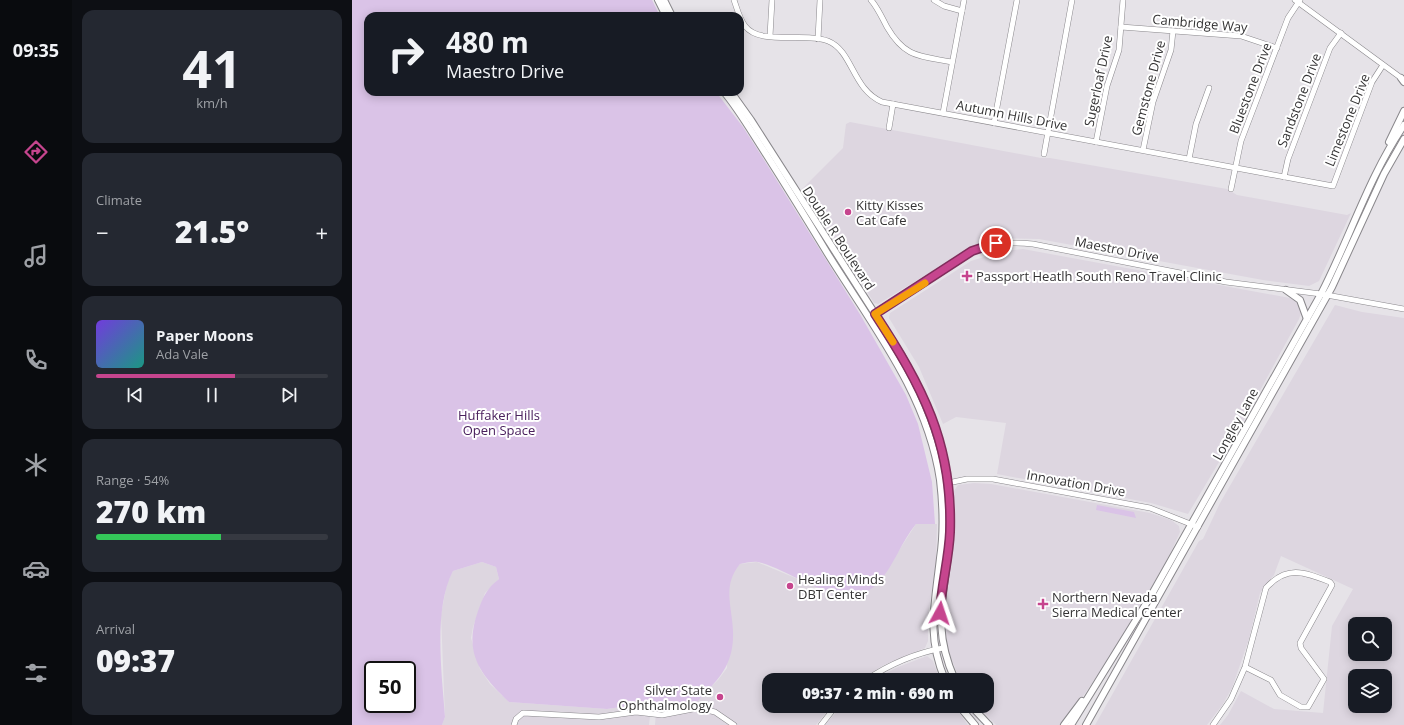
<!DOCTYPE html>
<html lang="en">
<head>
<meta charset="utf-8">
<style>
  :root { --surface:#171b24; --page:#242831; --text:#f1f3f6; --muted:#9ea1a6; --line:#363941; --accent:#c6458e }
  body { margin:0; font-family:"Open Sans",sans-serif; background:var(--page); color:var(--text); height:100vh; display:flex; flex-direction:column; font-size:15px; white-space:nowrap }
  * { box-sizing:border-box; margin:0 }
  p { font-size:13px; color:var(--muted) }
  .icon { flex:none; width:22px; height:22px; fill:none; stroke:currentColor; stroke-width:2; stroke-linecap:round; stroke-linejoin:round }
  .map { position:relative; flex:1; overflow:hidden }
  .panel { display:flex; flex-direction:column; gap:10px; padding:10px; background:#0d0f14; width:280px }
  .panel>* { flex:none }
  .guide { position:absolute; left:12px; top:12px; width:380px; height:84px; border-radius:12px; box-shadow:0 2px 10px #0003; background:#171b24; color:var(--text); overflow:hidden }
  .tools { position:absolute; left:996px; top:617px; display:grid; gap:8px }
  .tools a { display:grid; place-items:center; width:44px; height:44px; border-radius:8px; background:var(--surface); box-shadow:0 2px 10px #0003; font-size:20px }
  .speed { position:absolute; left:12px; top:661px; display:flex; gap:8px; font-size:20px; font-weight:700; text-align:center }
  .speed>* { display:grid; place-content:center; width:52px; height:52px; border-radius:50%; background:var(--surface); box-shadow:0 2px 10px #0003; line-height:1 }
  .speed .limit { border:2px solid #111; border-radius:6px; background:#fff; color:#111 }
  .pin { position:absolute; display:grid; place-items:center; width:34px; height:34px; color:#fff; margin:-17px; border:2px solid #fff; border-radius:50%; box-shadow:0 1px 4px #0007 }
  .me { position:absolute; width:44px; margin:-22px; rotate:5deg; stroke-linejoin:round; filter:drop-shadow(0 0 3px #0008) }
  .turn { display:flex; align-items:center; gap:14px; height:84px; padding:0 16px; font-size:18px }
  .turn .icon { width:52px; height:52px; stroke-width:2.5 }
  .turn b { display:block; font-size:28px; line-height:34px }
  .big { font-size:30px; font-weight:800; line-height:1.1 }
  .panel .card { flex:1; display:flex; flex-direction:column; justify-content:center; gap:6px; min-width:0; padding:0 14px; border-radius:12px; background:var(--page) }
  .panel .dial { align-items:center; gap:0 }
  .dial b { font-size:52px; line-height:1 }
  .song { display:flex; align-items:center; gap:12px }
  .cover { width:48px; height:48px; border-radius:6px; background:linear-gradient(135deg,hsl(260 70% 55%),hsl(170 70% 35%)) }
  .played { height:4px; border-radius:2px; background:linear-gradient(90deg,var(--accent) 60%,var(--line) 60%) }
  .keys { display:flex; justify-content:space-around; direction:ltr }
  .heat { display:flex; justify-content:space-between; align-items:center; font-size:22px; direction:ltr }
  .charge { height:6px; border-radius:3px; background:linear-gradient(90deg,#34c759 54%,var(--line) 0) }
  .trip { position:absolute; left:410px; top:673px; width:232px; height:40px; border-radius:12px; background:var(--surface); box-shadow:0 2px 10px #0003; font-weight:800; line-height:40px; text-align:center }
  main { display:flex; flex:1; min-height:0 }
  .menu { display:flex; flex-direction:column; width:72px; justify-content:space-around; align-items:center; background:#090b0e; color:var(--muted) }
  .menu .icon { width:28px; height:28px }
  .menu .on { color:var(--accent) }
  .menu b { font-size:18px; color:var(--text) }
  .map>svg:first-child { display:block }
  .built { fill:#ddd6e0; fill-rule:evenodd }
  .green { fill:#dac3e7; fill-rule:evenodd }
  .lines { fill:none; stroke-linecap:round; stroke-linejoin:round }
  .minor-casing { stroke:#89878b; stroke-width:6 }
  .major-casing { stroke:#89878b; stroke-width:8 }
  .minor { stroke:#fff; stroke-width:5 }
  .major { stroke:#fff; stroke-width:6 }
  .route-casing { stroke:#812d5c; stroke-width:10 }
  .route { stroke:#c6458e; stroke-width:7 }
  .slow { stroke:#f59e0b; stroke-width:7 }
  .poi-dot { fill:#c6458e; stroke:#fff; stroke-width:1.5 }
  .labels { text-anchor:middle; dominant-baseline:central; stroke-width:4; stroke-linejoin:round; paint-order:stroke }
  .street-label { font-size:13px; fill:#343334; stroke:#fff }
  .poi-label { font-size:13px; fill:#343334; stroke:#fff; text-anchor:start }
  .park-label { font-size:13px; fill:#4a205d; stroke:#fff }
</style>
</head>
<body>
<main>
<nav class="menu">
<b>09:35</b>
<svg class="icon on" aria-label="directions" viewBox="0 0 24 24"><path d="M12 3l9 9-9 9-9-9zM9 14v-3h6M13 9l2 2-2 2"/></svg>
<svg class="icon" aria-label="music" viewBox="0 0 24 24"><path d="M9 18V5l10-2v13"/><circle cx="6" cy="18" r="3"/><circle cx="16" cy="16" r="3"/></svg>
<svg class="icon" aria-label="phone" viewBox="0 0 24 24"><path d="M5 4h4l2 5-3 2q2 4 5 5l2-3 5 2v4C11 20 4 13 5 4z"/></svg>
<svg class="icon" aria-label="climate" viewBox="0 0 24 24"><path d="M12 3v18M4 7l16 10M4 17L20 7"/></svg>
<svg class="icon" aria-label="car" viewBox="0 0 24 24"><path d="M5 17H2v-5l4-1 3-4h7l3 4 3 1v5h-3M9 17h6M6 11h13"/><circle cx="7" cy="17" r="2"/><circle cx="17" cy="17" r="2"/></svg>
<svg class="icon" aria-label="filters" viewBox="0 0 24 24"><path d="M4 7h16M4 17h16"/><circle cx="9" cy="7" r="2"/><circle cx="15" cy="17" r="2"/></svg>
</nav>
<section class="panel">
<div class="card dial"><b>41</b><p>km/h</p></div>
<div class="card"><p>Climate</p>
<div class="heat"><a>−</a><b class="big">21.5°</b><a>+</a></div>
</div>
<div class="card">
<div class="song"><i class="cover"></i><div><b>Paper Moons</b><p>Ada Vale</p></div></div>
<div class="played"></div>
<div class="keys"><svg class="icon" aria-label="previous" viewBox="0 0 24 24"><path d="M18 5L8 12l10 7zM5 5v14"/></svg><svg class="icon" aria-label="pause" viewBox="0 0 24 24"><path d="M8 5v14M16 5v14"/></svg><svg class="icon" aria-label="next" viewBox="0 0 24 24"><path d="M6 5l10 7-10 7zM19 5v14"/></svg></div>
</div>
<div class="card"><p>Range · 54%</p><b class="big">270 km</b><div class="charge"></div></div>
<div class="card"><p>Arrival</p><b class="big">09:37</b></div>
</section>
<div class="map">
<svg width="1052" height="725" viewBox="0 0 1052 725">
  <rect width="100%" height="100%" fill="#e6e3e8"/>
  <g class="built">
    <path d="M498,122L689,158H698L875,189L885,195L995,215L999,213L967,281L957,286L911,280L687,239L649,238L618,248L526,304L522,303L511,285L506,273L449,190L491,148L494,124Z"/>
    <path d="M671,249L938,298L947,304L949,313L947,319L888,427L836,514L799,503L645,474L654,423L604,417L591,424L567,367L537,318L538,313L619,261L651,251Z"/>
    <path d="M983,305L1010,312L1052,318V725H868L876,715L889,691L922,709L971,713L980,626L1001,589L929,556L922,575L908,593L897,639L880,688L871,704L855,725H743L847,541L851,539L868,503ZM1003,624H1033V654H1003ZM1003,676H1033V706H1003Z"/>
    <path d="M622,483L639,484L798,513L819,520L827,526L828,532L818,554L790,604L745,676L711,725H644L625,706H635V680H608L594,645L592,603L600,548L602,491L606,485Z"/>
    <path d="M564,524H585L584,563L576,616V641L573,648L532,665L508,680H417V706H479L464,725H303L304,712L341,704L366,680L375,668L377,585L380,573L388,564L405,562L460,585L485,593L495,595L511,592L526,583Z"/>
    <path d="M130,562L144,567L147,579L133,593L121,627L119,638L128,669L138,684L157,702L255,709L283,705L299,707L297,725H90L93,717L89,615L95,583L101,571Z"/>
    <path d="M575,656L581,661L588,680H521L546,667Z"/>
    <path d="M490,706H602L616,725H473Z"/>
  </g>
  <g class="green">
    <path d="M0,0H300L308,16H16V92H364L391,127L414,163L509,316L554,395L566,424L580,482L583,524H564C549,542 542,566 526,583C494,617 439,569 406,562C401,561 393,563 388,564C370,586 380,605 381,631C382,657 373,673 356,690C351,695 346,702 340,705C329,709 315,710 304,712L299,707L283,705L255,709L157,702C128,674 111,653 126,611C131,597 135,588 147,579L144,567L130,562L101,571C81,609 90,675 93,717L90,725H0ZM21,670H55V704H21Z"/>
    <path d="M745,505L782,512L784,518L744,510Z"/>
  </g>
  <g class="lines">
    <g class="minor-casing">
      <g id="minor">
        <path d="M382,0C385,8 387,18 393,26C408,46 453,32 476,41C501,51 500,89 530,102L981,186L1020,82L1031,65"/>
        <path d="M519,0C526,8 530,18 535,27C553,58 568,56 600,62"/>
        <path d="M582,0L592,6L610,11"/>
        <path d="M943,0L1052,80"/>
        <path d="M769,27L889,36L925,48"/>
        <path d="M418,36L420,0"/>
        <path d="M466,39L468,0"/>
        <path d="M591,113L612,0"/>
        <path d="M642,123L665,0"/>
        <path d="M537,128L541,104"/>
        <path d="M744,142L755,86L767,50L771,0"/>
        <path d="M791,150L801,102L819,50L821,31"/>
        <path d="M692,154L720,0"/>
        <path d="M837,159L844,124L857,88"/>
        <path d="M932,177L936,159L978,48L989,33"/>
        <path d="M879,189L889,141L936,18L948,0"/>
        <path d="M517,318L620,251C640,242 660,242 681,244L874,282L969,294L1052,309"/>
        <path d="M596,483L615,479H641L798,508L846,527"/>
        <path d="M514,680C538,664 564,653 591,648"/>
        <path d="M162,725L164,719L171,713L247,717L284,712L310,715L346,708L363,712L382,725"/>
        <path d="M469,725L484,706"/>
        <path d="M861,725L879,699L893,667L914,588C935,565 952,572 978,582L980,585L948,643L949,648L972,679L956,707H949L928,695L919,680L893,667"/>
      </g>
    </g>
    <g class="major-casing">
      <g id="major">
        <path d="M306,0L314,16"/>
        <path d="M312,0L320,16"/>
        <path d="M1049,78L1052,82"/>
        <path d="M372,92C387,110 399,131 412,151C433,184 454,218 474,251C519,324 575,393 588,480C591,506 592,532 588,558C583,604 574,635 593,680"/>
        <path d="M379,92L399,120L550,356C581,411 601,469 598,533C595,591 577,622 603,680"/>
        <path d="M1037,142L1052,111"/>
        <path d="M934,290L948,300L955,319"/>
        <path d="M607,706L623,725"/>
        <path d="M619,706L637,725"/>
        <path d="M712,725L730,701"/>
        <path d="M719,725L800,594L969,294C998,238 1016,178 1052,125"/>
        <path d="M734,725L980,287L1032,174L1052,139"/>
      </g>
    </g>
    <use href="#minor" class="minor"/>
    <use href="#major" class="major"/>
  </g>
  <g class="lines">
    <g class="route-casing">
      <path id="route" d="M588,613C589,586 597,559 598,532C601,443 570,386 523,314L620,251L644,243"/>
    </g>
    <use href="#route" class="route"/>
    <path class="slow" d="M541,342L523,314L573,283"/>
  </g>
  <g class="poi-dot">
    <circle cx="496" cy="212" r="4"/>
    <path d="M613 270h4v4h4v4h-4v4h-4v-4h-4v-4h4z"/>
    <circle cx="438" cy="586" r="4"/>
    <path d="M689 598h4v4h4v4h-4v4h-4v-4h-4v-4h4z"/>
    <circle cx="368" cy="697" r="4"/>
  </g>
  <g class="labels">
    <g class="street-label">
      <text transform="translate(848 23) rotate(5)">Cambridge Way</text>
      <text transform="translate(746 81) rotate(-78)">Sugerloaf Drive</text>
      <text transform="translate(796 88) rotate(-75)">Gemstone Drive</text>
      <text transform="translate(898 88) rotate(-69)">Bluestone Drive</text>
      <text transform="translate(947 100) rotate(-69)">Sandstone Drive</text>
      <text transform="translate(660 115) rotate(11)">Autumn Hills Drive</text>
      <text transform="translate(995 120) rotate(-68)">Limestone Drive</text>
      <text transform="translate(487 238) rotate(57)">Double R Boulevard</text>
      <text transform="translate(765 249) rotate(11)">Maestro Drive</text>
      <text transform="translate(883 424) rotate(-61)">Longley Lane</text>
      <text transform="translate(724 483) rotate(10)">Innovation Drive</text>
    </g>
    <g class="poi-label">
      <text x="504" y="205">Kitty Kisses<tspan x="504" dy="15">Cat Cafe</tspan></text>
      <text x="624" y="276">Passport Heatlh South Reno Travel Clinic</text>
      <text x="446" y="579">Healing Minds<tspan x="446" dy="15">DBT Center</tspan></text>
      <text x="700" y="597">Northern Nevada<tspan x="700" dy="15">Sierra Medical Center</tspan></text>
      <text x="360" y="690" text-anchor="end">Silver State<tspan x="360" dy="15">Ophthalmology</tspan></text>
    </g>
    <g class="park-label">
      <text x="147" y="415">Huffaker Hills<tspan x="147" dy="15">Open Space</tspan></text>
    </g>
  </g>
</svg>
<div class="tools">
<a><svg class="icon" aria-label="search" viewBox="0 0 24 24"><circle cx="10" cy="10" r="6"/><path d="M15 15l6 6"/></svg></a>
<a><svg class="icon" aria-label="layers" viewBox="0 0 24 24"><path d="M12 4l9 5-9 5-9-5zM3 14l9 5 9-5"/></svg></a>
</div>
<div class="speed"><div class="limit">50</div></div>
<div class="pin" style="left:644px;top:243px;background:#d93025"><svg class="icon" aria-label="arrive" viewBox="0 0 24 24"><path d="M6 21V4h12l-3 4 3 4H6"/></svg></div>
<svg class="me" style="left:588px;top:613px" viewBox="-20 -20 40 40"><path d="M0-17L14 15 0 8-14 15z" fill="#c6458e" stroke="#fff" stroke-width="4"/></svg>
<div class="trip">09:37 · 2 min · 690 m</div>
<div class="guide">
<div class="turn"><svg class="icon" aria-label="right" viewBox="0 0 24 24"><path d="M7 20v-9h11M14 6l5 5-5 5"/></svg><div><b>480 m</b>Maestro Drive</div></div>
</div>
</div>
</main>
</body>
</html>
